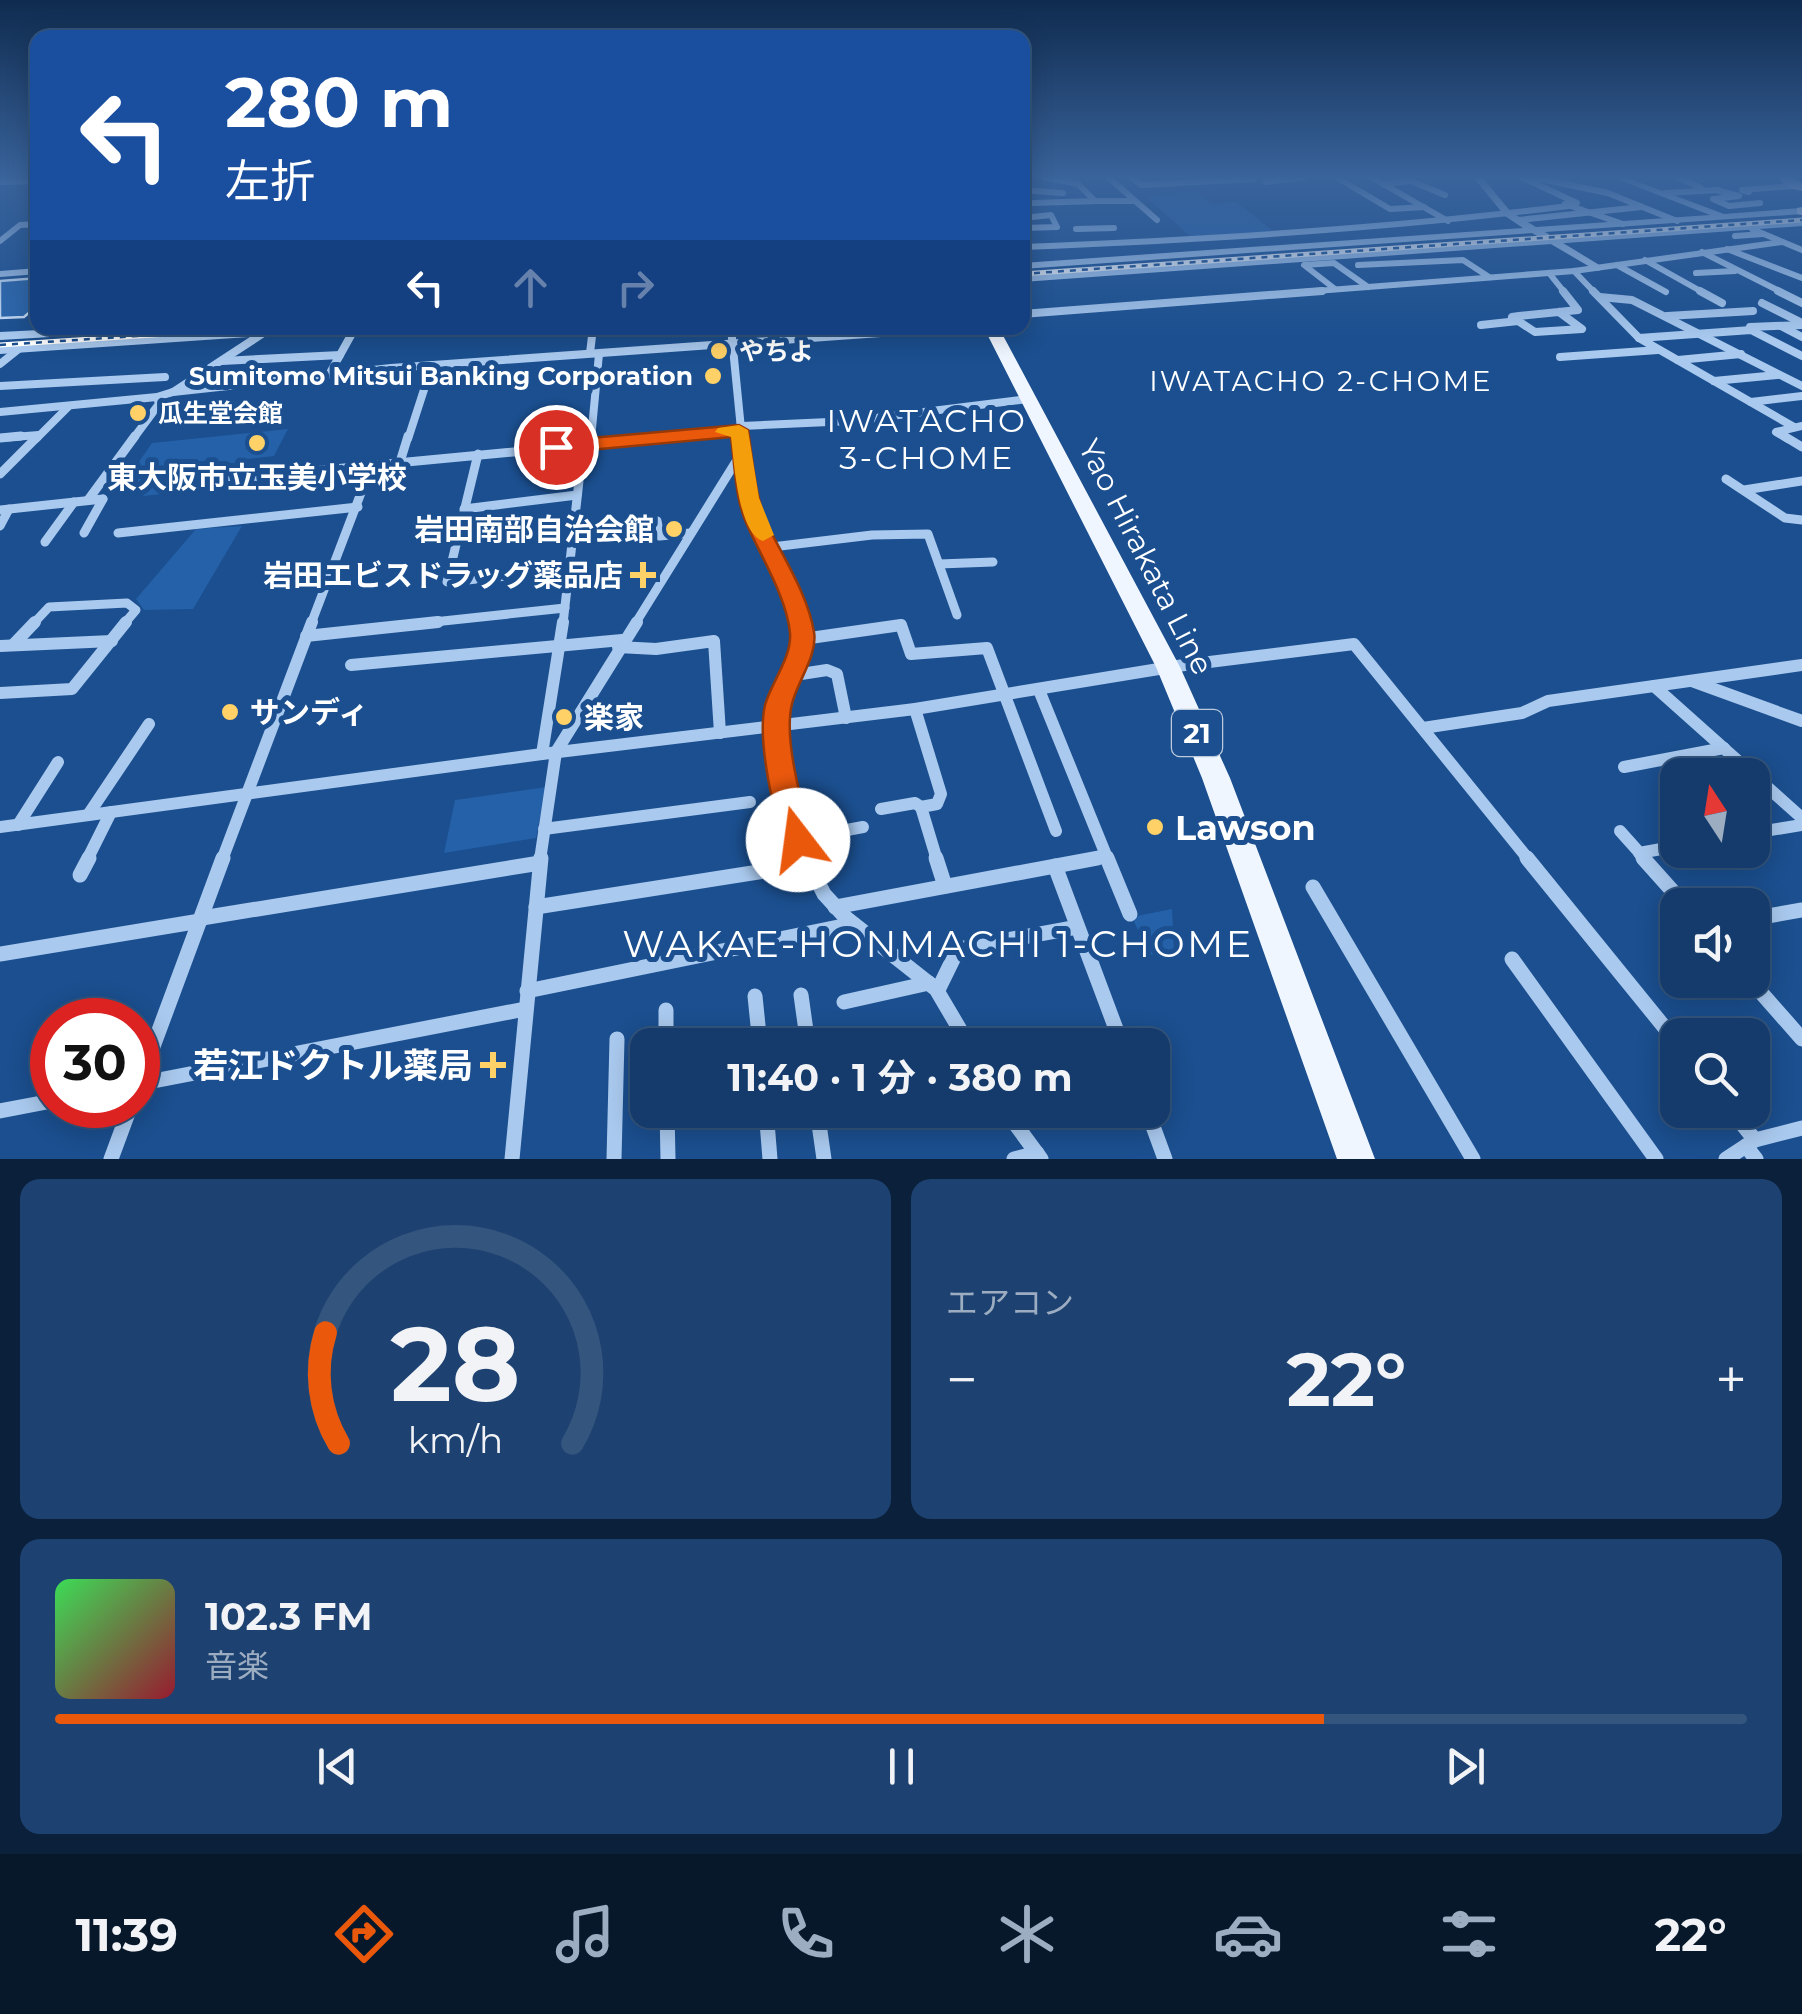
<!DOCTYPE html>
<html lang="ja">
<head>
<meta charset="utf-8">
<style>
  :root { --surface:#143b6b; --page:#1d4271; --text:#f1f3f6; --muted:#9dadc1; --line:#33557e; --accent:#ea580c }
  body { margin:0; font-family:Montserrat,"Noto Sans JP",sans-serif; background:var(--page); color:var(--text); height:100vh; display:flex; flex-direction:column; font-size:38px; white-space:nowrap }
  * { box-sizing:border-box; margin:0 }
  p { font-size:32px; color:var(--muted) }
  .icon { flex:none; width:55px; height:55px; fill:none; stroke:currentColor; stroke-width:2; stroke-linecap:round; stroke-linejoin:round }
  .map { position:relative; height:1159px; overflow:hidden }
  .drawer { display:flex; flex-direction:column; gap:20px; padding:20px; background:#0b203b; flex:1 }
  .drawer>* { flex:none }
  .banner { position:absolute; left:30px; top:30px; width:1000px; height:305px; border-radius:20px; box-shadow:0 5px 25px #0003,0 0 0 2px var(--line); background:#1a4fa0; color:#fff; overflow:hidden }
  .needle { width:65px; rotate:348deg }
  .tools { position:absolute; left:1660px; top:758px; display:grid; gap:20px }
  .tools a { display:grid; place-items:center; width:110px; height:110px; border-radius:20px; background:var(--surface); box-shadow:0 5px 25px #0003,0 0 0 2px var(--line); font-size:50px }
  .speed { position:absolute; left:30px; top:998px; display:flex; gap:20px; font-size:50px; font-weight:700; text-align:center }
  .speed>* { display:grid; place-content:center; width:130px; height:130px; border-radius:50%; background:var(--surface); box-shadow:0 5px 25px #0003,0 0 0 2px var(--line); line-height:1 }
  .speed .limit { border:15px solid #d22; background:#fff; color:#111 }
  .pin { position:absolute; display:grid; place-items:center; width:85px; height:85px; color:#fff; margin:-42px; border:5px solid #fff; border-radius:50%; box-shadow:0 2px 10px #0007 }
  .me { position:absolute; width:110px; margin:-55px; rotate:345deg; stroke-linejoin:round; filter:drop-shadow(0 0 8px #0008) }
  .turn { display:flex; align-items:center; gap:35px; height:210px; padding:0 30px; font-size:45px }
  .turn .icon { width:130px; height:130px; stroke-width:2.5 }
  .turn b { display:block; font-size:70px; line-height:85px }
  .lanes { display:flex; align-items:center; height:95px; padding:0 30px; background:#0003; justify-content:center; gap:50px; direction:ltr }
  .lanes .off { opacity:.35 }
  .big { font-size:75px; font-weight:700; line-height:1.1 }
  .drawer .tile { flex:1; display:flex; flex-direction:column; justify-content:center; gap:15px; min-width:0; padding:0 35px; border-radius:20px; background:var(--page) }
  .drawer .dial { align-items:center; gap:0 }
  .dial svg { height:260px; overflow:visible; fill:none; stroke:var(--line); stroke-width:7; stroke-linecap:round; text-anchor:middle }
  .dial text { fill:var(--text); stroke:none }
  .song { display:flex; align-items:center; gap:30px }
  .cover { width:120px; height:120px; border-radius:15px; background:linear-gradient(135deg,hsl(130 70% 55%),hsl(350 70% 35%)) }
  .played { height:10px; border-radius:5px; background:linear-gradient(90deg,var(--accent) 75%,var(--line) 75%) }
  .keys { display:flex; justify-content:space-around; direction:ltr }
  .heat { display:flex; justify-content:space-between; align-items:center; font-size:55px; direction:ltr }
  .drawer .tiles { flex:1; display:grid; gap:20px; grid-template-columns:1fr 1fr }
  .tile:last-child { grid-column:span 2 }
  .trip { position:absolute; left:630px; top:1028px; width:540px; height:100px; border-radius:20px; background:var(--surface); box-shadow:0 5px 25px #0003,0 0 0 2px var(--line); font-weight:700; line-height:100px; text-align:center }
  .tabs { display:flex; height:160px; justify-content:space-around; align-items:center; background:#08182b; color:var(--muted) }
  .tabs .icon { width:70px; height:70px }
  .tabs .on { color:var(--accent) }
  .tabs b { font-size:45px; color:var(--text) }
  .map>svg:first-child { display:block }
  .green { fill:#2461a8 }
  .building { fill:#2a66ad; stroke:#cfe3fa; stroke-width:2.5 }
  .lines { fill:none; stroke-linecap:round; stroke-linejoin:round }
  .minor-far4 { stroke:#a9c9ee; stroke-width:6 }
  .minor-far3 { stroke:#a9c9ee; stroke-width:8 }
  .minor-far2 { stroke:#a9c9ee; stroke-width:9 }
  .minor-far1 { stroke:#a9c9ee; stroke-width:12 }
  .minor { stroke:#a9c9ee; stroke-width:15 }
  .tertiary { fill:#a9c9ee; fill-rule:evenodd }
  .primary { fill:#f0f6ff; fill-rule:evenodd }
  .rail-casing { stroke:#fff; stroke-width:5 }
  .rail { stroke:#1b4f8f; stroke-width:2.5; stroke-dasharray:6; stroke-linecap:butt }
  .route { fill:#ea580c; stroke:#983908; stroke-width:2.5 }
  .slow { fill:#f59e0b }
  .poi-dot { fill:#ffd166; stroke:#1b4f8f; stroke-width:4 }
  .labels { text-anchor:middle; dominant-baseline:central; stroke-width:10; stroke-linejoin:round; paint-order:stroke }
  .far-poi-label { font-size:25px; font-weight:bold; fill:#fff; stroke:#1b4f8f; text-anchor:start }
  .far-neighbourhood-label { font-size:28px; letter-spacing:2.5px; fill:#fff; stroke:#1b4f8f }
  .shield { fill:#1b4f8f; stroke:#bbcadd; stroke-width:2.5 }
  .shield-label { font-size:28px; font-weight:bold; fill:#fff }
  .poi-label { font-size:30px; font-weight:bold; fill:#fff; stroke:#1b4f8f; text-anchor:end }
  .street-label { font-size:30px; fill:#fff; stroke:#1b4f8f }
  .neighbourhood-label { font-size:32px; letter-spacing:2.5px; fill:#fff; stroke:#1b4f8f }
  .near-poi-label { font-size:35px; font-weight:bold; fill:#fff; stroke:#1b4f8f; text-anchor:start }
  .near-neighbourhood-label { font-size:38px; letter-spacing:2.5px; fill:#fff; stroke:#1b4f8f }
</style>
</head>
<body>
<div class="map">
<svg width="1802" height="1159" viewBox="0 0 1802 1159">
  <rect width="100%" height="100%" fill="#1b4f8f"/>
  <g class="green">
    <path d="M1197,192L1212,204L1236,202L1273,231L1191,237L1144,195Z"/>
    <path d="M288,429L274,456L247,459L240,471L217,473L208,489L143,496L151,483L123,485L152,443Z"/>
    <path d="M242,526L193,609L144,610L136,599L196,529Z"/>
    <path d="M546,787L536,838L444,853L455,800Z"/>
    <path d="M1172,909L1174,951L1149,955L1132,917Z"/>
  </g>
  <path class="building" d="M38,278V305L24,317L0,318V281Z"/>
  <g class="lines">
    <g class="minor-far4">
      <path d="M1044,177L1078,184L1095,201H1132"/>
      <path d="M1108,177L1157,220"/>
      <path d="M1131,177L1141,185L1254,179"/>
      <path d="M1336,177L1390,209L1424,207"/>
      <path d="M1371,177L1448,221"/>
      <path d="M1521,177L1577,203L1565,204L1623,224"/>
      <path d="M1531,177L1608,193L1677,221"/>
      <path d="M1677,177L1701,188"/>
      <path d="M1411,181L1445,195"/>
      <path d="M0,182L38,181"/>
      <path d="M1266,182L1305,177"/>
      <path d="M1384,184L1411,181L1404,177"/>
      <path d="M1022,190L1063,193"/>
      <path d="M1716,190L1739,196L1713,199L1729,206L1760,203"/>
      <path d="M1749,192L1742,190L1792,186"/>
      <path d="M1665,193L1719,190"/>
      <path d="M1033,203L1095,201"/>
      <path d="M1022,218L1051,215L1057,227L1022,228"/>
      <path d="M1518,220L1641,207"/>
      <path d="M1076,229L1114,228"/>
      <path d="M1752,229L1802,250"/>
      <path d="M1735,236L1763,234"/>
      <path d="M0,241L20,225L38,224"/>
      <path d="M1022,247C1205,240 1387,229 1568,206"/>
      <path d="M1727,249L1802,278"/>
      <path d="M1702,252L1783,293"/>
      <path d="M1645,260L1704,293"/>
      <path d="M1358,265L1463,260L1489,277"/>
      <path d="M1617,265L1666,292"/>
      <path d="M1574,271L1595,293"/>
      <path d="M1549,273L1565,293"/>
      <path d="M1696,273L1735,271"/>
      <path d="M0,274L38,271"/>
      <path d="M1022,279L1802,223"/>
      <path d="M1335,289L1304,265L1334,263L1368,287"/>
      <path d="M1290,293L1574,271L1782,242"/>
    </g>
    <g class="minor-far3">
      <path d="M1593,291L1639,338L1794,427"/>
      <path d="M1700,291L1722,303"/>
      <path d="M1778,291L1802,303"/>
      <path d="M1600,297L1632,300L1802,386"/>
      <path d="M1762,303L1802,323"/>
      <path d="M1559,312L1582,329L1535,332L1512,317L1519,316L1578,310L1563,291"/>
      <path d="M1022,314L1322,291"/>
      <path d="M1667,316L1753,311"/>
      <path d="M1481,325L1518,321"/>
      <path d="M1781,326L1802,337"/>
      <path d="M1750,327L1802,325"/>
      <path d="M731,328L742,439"/>
      <path d="M1639,338L1751,330L1802,356"/>
      <path d="M0,350L320,328"/>
      <path d="M590,353L593,328"/>
      <path d="M340,355L355,328"/>
      <path d="M1560,357L1658,350"/>
      <path d="M1678,360L1741,354"/>
      <path d="M222,361L340,355L330,373"/>
      <path d="M0,364L20,348"/>
      <path d="M1714,381L1777,375"/>
      <path d="M0,386L165,377"/>
      <path d="M173,392L391,368L950,328"/>
      <path d="M1751,402L1802,396"/>
      <path d="M0,412L157,397L173,392L265,332"/>
      <path d="M742,426L851,421L1028,399"/>
      <path d="M0,438L39,435"/>
      <path d="M36,439L68,407"/>
      <path d="M133,439L159,404L157,397"/>
      <path d="M408,439L432,365"/>
      <path d="M591,439L599,354"/>
      <path d="M655,439L739,431"/>
      <path d="M1788,439L1776,432L1802,426"/>
    </g>
    <g class="minor-far2">
      <path d="M742,436L751,510L791,593L801,624"/>
      <path d="M1784,436L1802,447"/>
      <path d="M0,438L21,436"/>
      <path d="M590,444L591,436"/>
      <path d="M478,454L447,582L569,570"/>
      <path d="M400,462L408,436"/>
      <path d="M0,474L38,436"/>
      <path d="M227,479L682,436"/>
      <path d="M1726,479L1785,518L1802,520"/>
      <path d="M1744,490L1802,481"/>
      <path d="M88,500L135,436"/>
      <path d="M464,509L577,495"/>
      <path d="M0,510L103,499"/>
      <path d="M0,526L9,509"/>
      <path d="M587,530L657,521L660,536L690,533"/>
      <path d="M459,531L575,520"/>
      <path d="M84,533L103,499"/>
      <path d="M118,533L358,507"/>
      <path d="M45,542L74,502"/>
      <path d="M772,547L872,535L928,534L957,615"/>
      <path d="M939,564L993,562"/>
      <path d="M33,624L49,607L127,603L136,610L124,624"/>
      <path d="M311,624L372,464"/>
      <path d="M415,624L565,608"/>
      <path d="M563,624L583,445"/>
      <path d="M635,624L740,455"/>
    </g>
    <g class="minor-far1">
      <path d="M800,622C806,652 785,676 779,705C769,757 788,813 807,860"/>
      <path d="M306,636L438,622"/>
      <path d="M803,639L901,625L911,654L987,648L1056,831"/>
      <path d="M13,645L35,622"/>
      <path d="M0,646L112,641"/>
      <path d="M618,647L656,649L714,641L720,733"/>
      <path d="M351,665L622,640"/>
      <path d="M788,676L827,670L837,674L846,718"/>
      <path d="M1692,681L1802,721"/>
      <path d="M1654,686L1802,818"/>
      <path d="M1039,690L1108,860"/>
      <path d="M0,693L72,689L126,622"/>
      <path d="M915,709L941,794L937,804L921,807L937,860"/>
      <path d="M1423,728L1522,713L1548,701L1802,665"/>
      <path d="M542,754L563,622"/>
      <path d="M1624,767L1724,748"/>
      <path d="M881,809L915,803L921,807"/>
      <path d="M88,815L149,724"/>
      <path d="M18,825L58,762"/>
      <path d="M0,827L542,754L915,709L1177,666L1354,644L1529,860"/>
      <path d="M544,829L750,802"/>
      <path d="M1620,831L1646,860"/>
      <path d="M1752,833L1802,825"/>
      <path d="M799,839L863,827"/>
      <path d="M1639,853L1678,846"/>
      <path d="M87,860L111,812"/>
      <path d="M222,860L312,622"/>
      <path d="M540,860L556,752L637,622"/>
      <path d="M1085,860L1107,856"/>
    </g>
    <g class="minor">
      <path d="M806,858L824,894L846,918L936,989L969,1045"/>
      <path d="M936,858L945,886"/>
      <path d="M1107,858L1130,914"/>
      <path d="M1527,858L1678,1044"/>
      <path d="M1643,858L1685,905"/>
      <path d="M1055,866L1122,1045"/>
      <path d="M80,875L89,858"/>
      <path d="M1313,887L1473,1159"/>
      <path d="M536,907L809,864"/>
      <path d="M835,907L1098,858"/>
      <path d="M202,918L540,863"/>
      <path d="M1756,918L1802,910"/>
      <path d="M0,954L200,921"/>
      <path d="M1512,959L1656,1159"/>
      <path d="M1750,980L1802,1039"/>
      <path d="M938,990L958,949L1077,927"/>
      <path d="M527,991L853,924"/>
      <path d="M801,995L808,1045"/>
      <path d="M755,996L760,1045"/>
      <path d="M844,1002L929,983"/>
      <path d="M666,1010V1045"/>
      <path d="M138,1084L525,1009"/>
      <path d="M138,1087L223,858"/>
      <path d="M667,1110L668,1159"/>
      <path d="M766,1110L770,1159"/>
      <path d="M817,1110L824,1159"/>
      <path d="M1005,1110L1041,1159"/>
      <path d="M1147,1110L1165,1159"/>
      <path d="M1731,1110L1755,1140"/>
      <path d="M0,1111L52,1101"/>
      <path d="M1746,1146L1756,1159"/>
      <path d="M111,1159L131,1105"/>
      <path d="M512,1159L541,858"/>
      <path d="M614,1159L617,1039"/>
      <path d="M1014,1159L1037,1153"/>
      <path d="M1726,1159L1755,1140L1802,1128"/>
    </g>
    <g class="tertiary">
      <path d="M1473,177H1482L1511,212L1536,227L1710,215L1612,177H1625L1724,214L1801,208L1802,214L1545,232L1601,266V270L1597,271L1532,233L1022,269V263L1523,228L1505,216Z"/>
      <path d="M80,328H139L133,332L0,340V332Z"/>
    </g>
    <g class="primary">
      <path d="M1777,177H1790L1802,183V191L1788,188Z"/>
      <path d="M1802,207V215L1797,214V208Z"/>
      <path d="M984,328H999L1180,667L1230,778L1375,1159H1337L1202,778L1156,667Z"/>
    </g>
    <g class="rail-casing">
      <g id="rail">
        <path d="M1022,274L1802,220"/>
        <path d="M0,345L259,328"/>
      </g>
    </g>
    <use href="#rail" class="rail"/>
  </g>
  <linearGradient id="sky" x2="0" y2="1"><stop stop-color="#0f2b4f"/><stop offset="0.52" stop-color="#39639b"/><stop offset="1" stop-color="#39639b" stop-opacity="0"/></linearGradient>
  <rect width="1802" height="340" fill="url(#sky)"/>
  <path class="route" d="M739,425L748,430C753,462 755,499 769,528C785,560 808,596 814,632C818,655 797,682 792,704C783,740 802,805 813,840L809,848L798,852L788,848C773,818 757,738 765,705C771,683 792,657 790,633C787,599 762,558 748,527C735,500 735,466 731,437L556,453L546,447L556,441Z"/>
  <path class="slow" d="M739,425L748,430L759,498L774,535L763,541C738,534 734,460 731,437L715,432L718,428Z"/>
  <g class="poi-dot">
    <circle cx="719" cy="351" r="10"/>
    <circle cx="713" cy="376" r="10"/>
    <circle cx="138" cy="413" r="10"/>
    <circle cx="257" cy="443" r="10"/>
    <circle cx="674" cy="529" r="10"/>
    <path d="M638 560h10v10h10v10h-10v10h-10v-10h-10v-10h10z"/>
    <circle cx="230" cy="712" r="10"/>
    <circle cx="564" cy="717" r="10"/>
    <circle cx="1155" cy="827" r="10"/>
    <path d="M488 1050h10v10h10v10h-10v10h-10v-10h-10v-10h10z"/>
  </g>
  <g class="labels">
    <g class="far-poi-label">
      <text x="739" y="351">やちよ</text>
      <text x="693" y="376" text-anchor="end">Sumitomo Mitsui Banking Corporation</text>
      <text x="158" y="413">瓜生堂会館</text>
    </g>
    <g class="far-neighbourhood-label">
      <text x="1321" y="381">IWATACHO 2-CHOME</text>
    </g>
    <rect class="shield" x="1172" y="710" width="50" height="46" rx="8"/>
    <g class="shield-label">
      <text x="1197" y="733">21</text>
    </g>
    <g class="poi-label">
      <text x="257" y="477" text-anchor="middle">東大阪市立玉美小学校</text>
      <text x="654" y="529">岩田南部自治会館</text>
      <text x="623" y="575">岩田エビスドラッグ薬品店</text>
      <text x="250" y="712" text-anchor="start">サンディ</text>
      <text x="584" y="717" text-anchor="start">楽家</text>
    </g>
    <g class="street-label">
      <text transform="translate(1146 557) rotate(63)">Yao Hirakata Line</text>
    </g>
    <g class="neighbourhood-label">
      <text x="927" y="420">IWATACHO<tspan x="927" dy="37">3-CHOME</tspan></text>
    </g>
    <g class="near-poi-label">
      <text x="1175" y="827">Lawson</text>
      <text x="473" y="1065" text-anchor="end">若江ドクトル薬局</text>
    </g>
    <g class="near-neighbourhood-label">
      <text x="938" y="943">WAKAE-HONMACHI 1-CHOME</text>
    </g>
  </g>
</svg>
<div class="tools">
<a><svg class="needle" viewBox="-14 -14 28 28"><path d="M0-13l5 13h-10z" fill="#e53935"/><path d="M0 13l5-13h-10z" fill="#9dadc1"/></svg></a>
<a><svg class="icon" aria-label="sound" viewBox="0 0 24 24"><path d="M4 9h4l5-4v14l-5-4H4zM17 9q2 3 0 6"/></svg></a>
<a><svg class="icon" aria-label="search" viewBox="0 0 24 24"><circle cx="10" cy="10" r="6"/><path d="M15 15l6 6"/></svg></a>
</div>
<div class="speed"><div class="limit">30</div></div>
<div class="pin" style="left:556px;top:447px;background:#d93025"><svg class="icon" aria-label="arrive" viewBox="0 0 24 24"><path d="M6 21V4h12l-3 4 3 4H6"/></svg></div>
<svg class="me" style="left:798px;top:840px" viewBox="-20 -20 40 40"><circle r="19" fill="#fff"/><path d="M0-13L10 11 0 6-10 11z" fill="#ea580c"/></svg>
<div class="trip">11:40 · 1 分 · 380 m</div>
<div class="banner">
<div class="turn"><svg class="icon" aria-label="left" viewBox="0 0 24 24"><path d="M17 20v-9H6M10 6l-5 5 5 5"/></svg><div><b>280 m</b>左折</div></div>
<div class="lanes"><svg class="icon" aria-label="left" viewBox="0 0 24 24"><path d="M17 20v-9H6M10 6l-5 5 5 5"/></svg><svg class="icon off" aria-label="ahead" viewBox="0 0 24 24"><path d="M12 20V5M6 11l6-6 6 6"/></svg><svg class="icon off" aria-label="right" viewBox="0 0 24 24"><path d="M7 20v-9h11M14 6l5 5-5 5"/></svg></div>
</div>
</div>
<section class="drawer">
<div class="tiles">
<div class="tile dial"><svg viewBox="0 0 100 80">
<path d="M14 69A42 42 0 1 1 86 69"/>
<path d="M14 69A42 42 0 0 1 10 35" stroke="#ea580c"/>
<text x="50" y="56" font-size="32" font-weight="700">28</text>
<text x="50" y="72" font-size="11">km/h</text>
</svg></div>
<div class="tile"><p>エアコン</p>
<div class="heat"><a>−</a><b class="big">22°</b><a>+</a></div>
</div>
<div class="tile">
<div class="song"><i class="cover"></i><div><b>102.3 FM</b><p>音楽</p></div></div>
<div class="played"></div>
<div class="keys"><svg class="icon" aria-label="previous" viewBox="0 0 24 24"><path d="M18 5L8 12l10 7zM5 5v14"/></svg><svg class="icon" aria-label="pause" viewBox="0 0 24 24"><path d="M8 5v14M16 5v14"/></svg><svg class="icon" aria-label="next" viewBox="0 0 24 24"><path d="M6 5l10 7-10 7zM19 5v14"/></svg></div>
</div>
</div>
</section>
<nav class="tabs">
<b>11:39</b>
<svg class="icon on" aria-label="directions" viewBox="0 0 24 24"><path d="M12 3l9 9-9 9-9-9zM9 14v-3h6M13 9l2 2-2 2"/></svg>
<svg class="icon" aria-label="music" viewBox="0 0 24 24"><path d="M9 18V5l10-2v13"/><circle cx="6" cy="18" r="3"/><circle cx="16" cy="16" r="3"/></svg>
<svg class="icon" aria-label="phone" viewBox="0 0 24 24"><path d="M5 4h4l2 5-3 2q2 4 5 5l2-3 5 2v4C11 20 4 13 5 4z"/></svg>
<svg class="icon" aria-label="climate" viewBox="0 0 24 24"><path d="M12 3v18M4 7l16 10M4 17L20 7"/></svg>
<svg class="icon" aria-label="car" viewBox="0 0 24 24"><path d="M5 17H2v-5l4-1 3-4h7l3 4 3 1v5h-3M9 17h6M6 11h13"/><circle cx="7" cy="17" r="2"/><circle cx="17" cy="17" r="2"/></svg>
<svg class="icon" aria-label="filters" viewBox="0 0 24 24"><path d="M4 7h16M4 17h16"/><circle cx="9" cy="7" r="2"/><circle cx="15" cy="17" r="2"/></svg>
<b>22°</b>
</nav>
</body>
</html>
